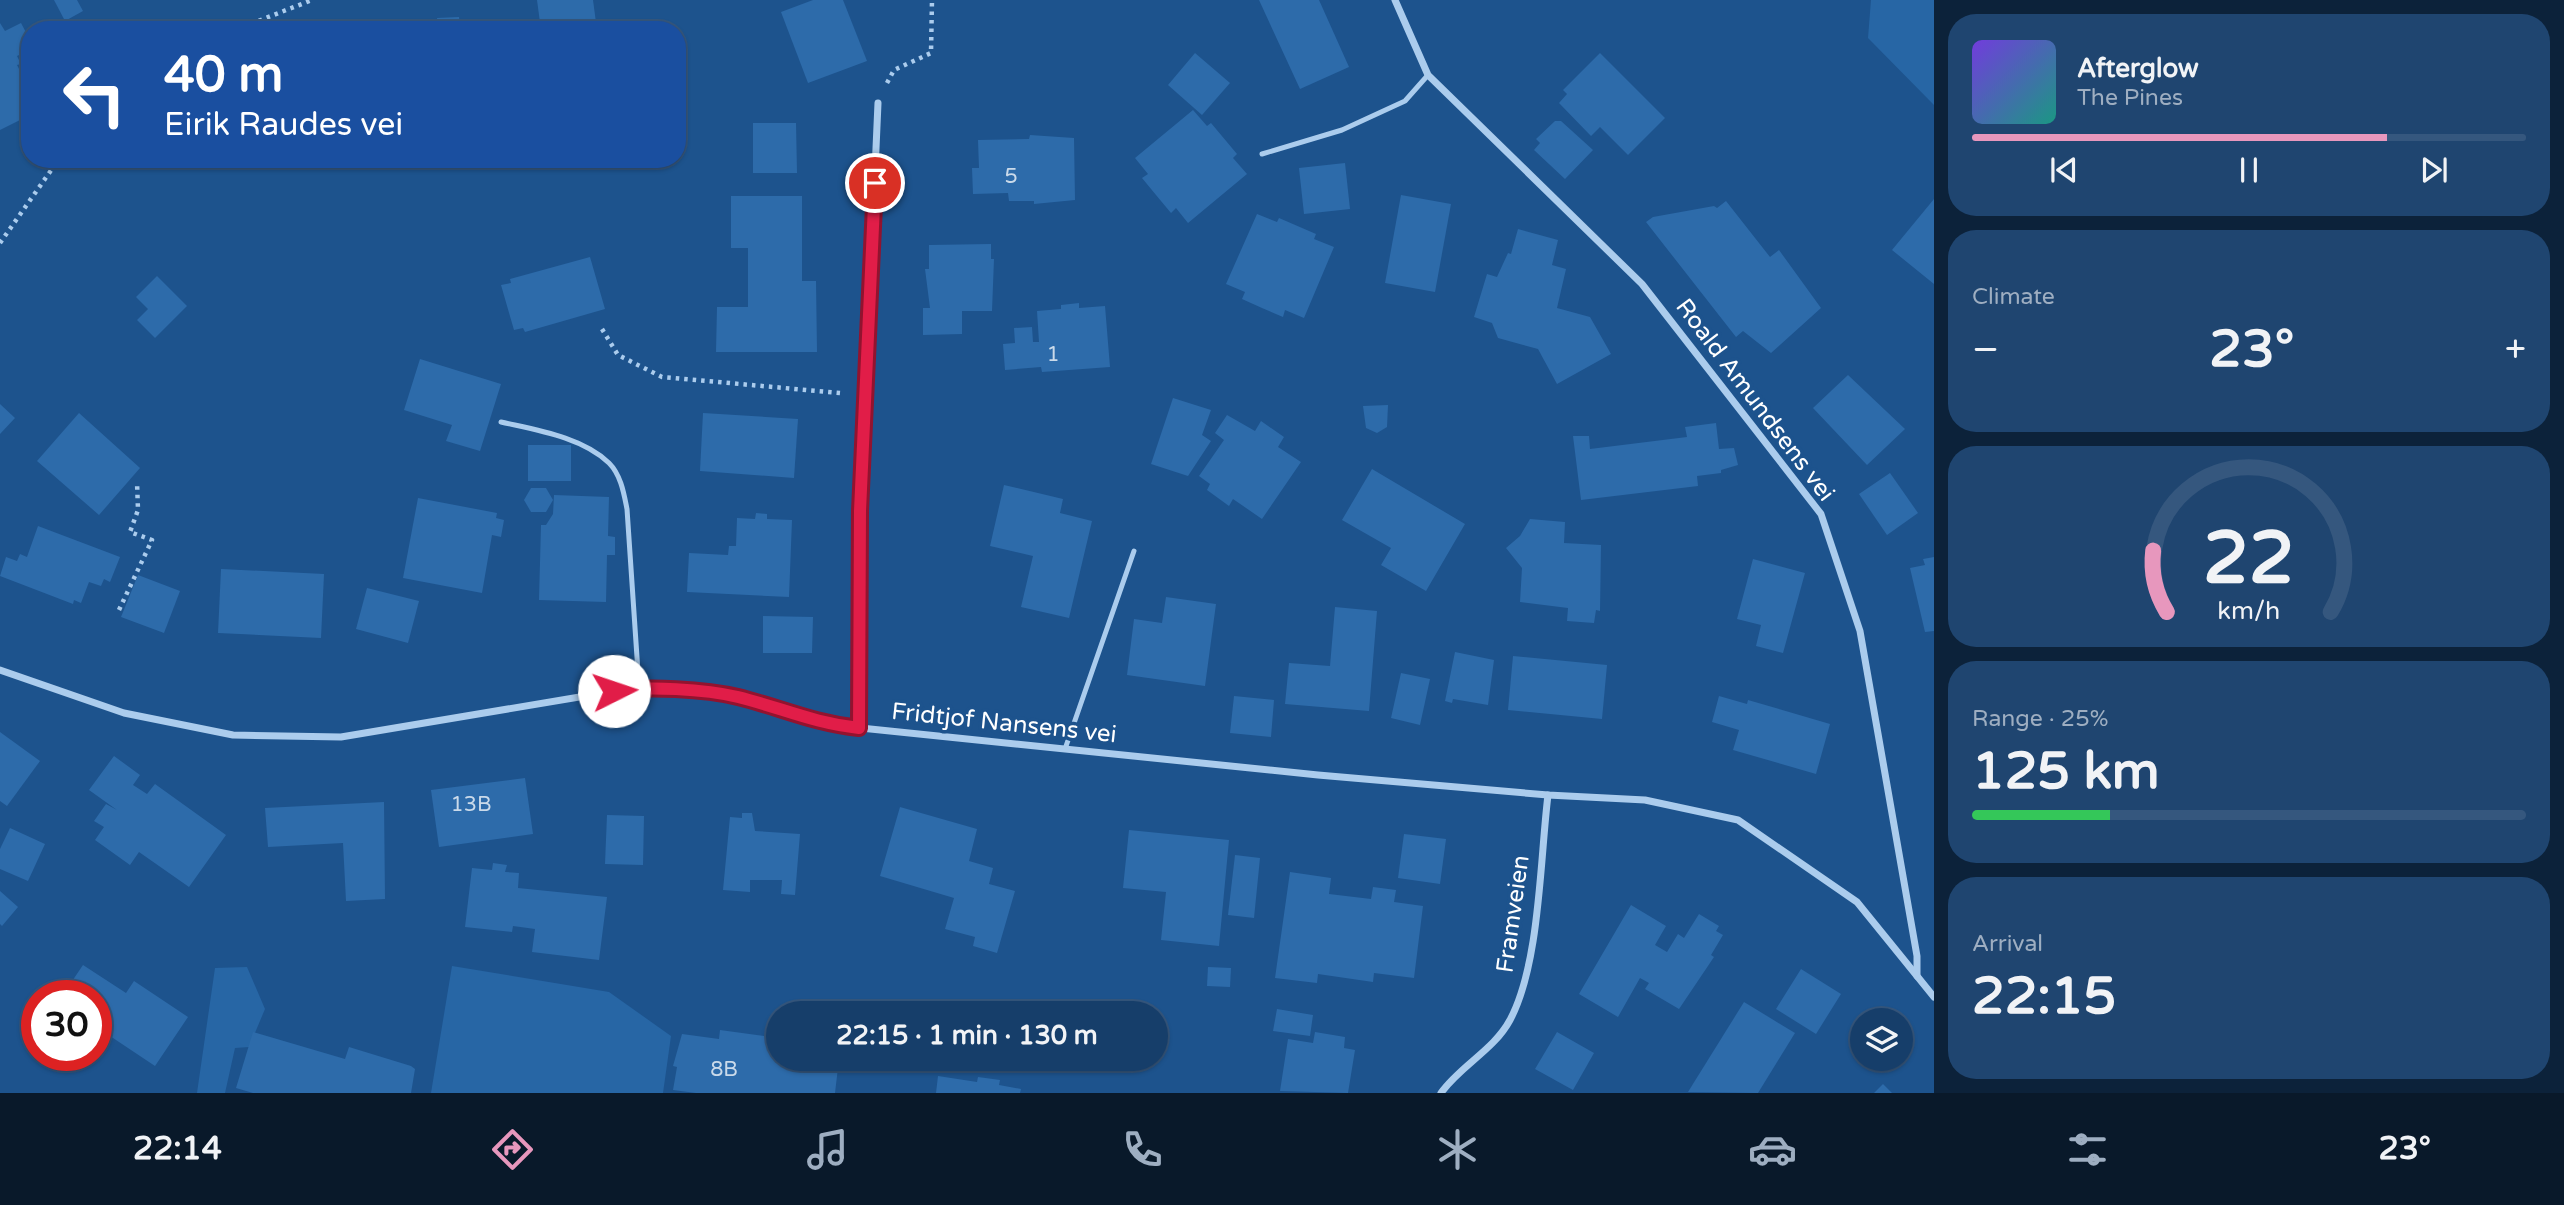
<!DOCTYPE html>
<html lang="en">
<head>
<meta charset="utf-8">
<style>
  :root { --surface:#163e6a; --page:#1f4570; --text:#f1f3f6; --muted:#9eaec1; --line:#35577e; --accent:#e797bd }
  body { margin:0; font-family:"Varela Round",sans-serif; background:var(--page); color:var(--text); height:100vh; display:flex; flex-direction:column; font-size:26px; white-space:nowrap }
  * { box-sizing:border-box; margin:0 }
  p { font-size:23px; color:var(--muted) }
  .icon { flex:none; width:38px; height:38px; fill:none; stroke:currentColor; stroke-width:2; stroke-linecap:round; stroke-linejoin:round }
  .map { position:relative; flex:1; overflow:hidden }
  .sheet { display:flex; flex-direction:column; gap:14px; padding:14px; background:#0c223a; width:630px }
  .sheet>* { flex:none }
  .banner { position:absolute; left:21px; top:21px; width:665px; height:147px; border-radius:28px; box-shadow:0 2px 5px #0004,0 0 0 2px var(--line); background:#1a4fa0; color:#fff; overflow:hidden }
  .controls { position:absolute; left:1850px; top:1008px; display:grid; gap:14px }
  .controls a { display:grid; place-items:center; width:63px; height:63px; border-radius:50%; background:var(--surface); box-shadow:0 2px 5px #0004,0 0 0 2px var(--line); font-size:35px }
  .speed { position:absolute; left:21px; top:980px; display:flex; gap:14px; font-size:35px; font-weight:700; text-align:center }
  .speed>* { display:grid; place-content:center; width:91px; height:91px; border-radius:50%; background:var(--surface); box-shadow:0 2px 5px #0004,0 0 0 2px var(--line); line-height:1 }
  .speed .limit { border:10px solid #d22; background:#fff; color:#111 }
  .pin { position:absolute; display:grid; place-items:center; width:60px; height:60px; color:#fff; margin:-30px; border:4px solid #fff; border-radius:50%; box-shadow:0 2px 7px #0007 }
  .me { position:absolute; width:77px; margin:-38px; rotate:86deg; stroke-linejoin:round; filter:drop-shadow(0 0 5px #0008) }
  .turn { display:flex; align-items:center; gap:24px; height:147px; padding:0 28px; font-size:32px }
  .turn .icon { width:91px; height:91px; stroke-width:2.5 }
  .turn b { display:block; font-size:49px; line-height:60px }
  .big { font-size:52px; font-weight:700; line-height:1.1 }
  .sheet .tile { flex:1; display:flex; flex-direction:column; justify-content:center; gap:10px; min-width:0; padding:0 24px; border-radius:28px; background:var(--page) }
  .sheet .dial { align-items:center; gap:0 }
  .dial svg { height:182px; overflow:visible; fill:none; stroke:var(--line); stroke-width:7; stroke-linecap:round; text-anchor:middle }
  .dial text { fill:var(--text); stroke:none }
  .song { display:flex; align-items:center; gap:21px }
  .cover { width:84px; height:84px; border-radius:10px; background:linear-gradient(135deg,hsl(260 70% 55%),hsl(170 70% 35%)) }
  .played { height:7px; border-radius:4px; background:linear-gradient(90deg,var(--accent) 75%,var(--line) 75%) }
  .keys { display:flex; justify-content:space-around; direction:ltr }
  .heat { display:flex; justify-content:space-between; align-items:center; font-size:38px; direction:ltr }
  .charge { height:10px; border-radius:5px; background:linear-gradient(90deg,#34c759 25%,var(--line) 0) }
  .trip { position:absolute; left:766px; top:1001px; width:402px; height:70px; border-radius:35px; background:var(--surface); box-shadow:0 2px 5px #0004,0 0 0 2px var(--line); font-weight:700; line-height:70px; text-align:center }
  .tabs { display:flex; height:112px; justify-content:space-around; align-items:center; background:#09192a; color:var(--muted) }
  .tabs .icon { width:49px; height:49px }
  .tabs .active { color:var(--accent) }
  .tabs b { font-size:32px; color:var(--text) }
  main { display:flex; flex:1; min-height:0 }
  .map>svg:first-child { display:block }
  .green { fill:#2766a5 }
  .building { fill:#2d6baa }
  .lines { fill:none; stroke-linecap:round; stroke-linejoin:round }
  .path { stroke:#abcced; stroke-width:4.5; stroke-dasharray:3.5 5; stroke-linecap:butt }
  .lane { stroke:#abcced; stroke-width:5 }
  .street { stroke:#abcced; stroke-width:7 }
  .route-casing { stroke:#92132f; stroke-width:18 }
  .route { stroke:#e11d48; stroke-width:12 }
  .labels { text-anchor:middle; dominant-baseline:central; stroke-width:7; stroke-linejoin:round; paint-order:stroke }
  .number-label { font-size:21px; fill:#cadaea }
  .street-label { font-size:24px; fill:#fff; stroke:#1d538d }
</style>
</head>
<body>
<main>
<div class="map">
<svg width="1934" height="1093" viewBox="0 0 1934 1093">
  <rect width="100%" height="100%" fill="#1d538d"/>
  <g class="green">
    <path d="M1871,0H1934V105L1868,38Z"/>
    <path d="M452,966L609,992L671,1036L663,1093H431Z"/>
    <path d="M247,967L265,1009L249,1047L235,1048L225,1093H197L215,968Z"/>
  </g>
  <g class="building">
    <path d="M54,0H77L83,11L65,21Z"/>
    <path d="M537,0H593L597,30H541Z"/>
    <path d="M813,0H843L867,61L808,83L781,12Z"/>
    <path d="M1259,0H1319L1349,67L1300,89Z"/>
    <path d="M459,17L460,27L475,26V30H439L437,18Z"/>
    <path d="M0,23L5,31L21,23L30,40V50L17,56L21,64L17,65L30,90V115L0,130Z"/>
    <path d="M1195,53L1230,83L1202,115L1168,85Z"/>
    <path d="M1600,53L1665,118L1628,155L1600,127L1591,136L1559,103L1567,94L1563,90Z"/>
    <path d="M1193,110L1207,126L1211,123L1237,154L1233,158L1247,174L1188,223L1176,208L1171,213L1156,195L1142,178L1148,174L1135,158Z"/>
    <path d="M1555,121H1561L1593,150L1565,179L1534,150L1540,143L1536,139Z"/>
    <path d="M753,123H796L797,173H753Z"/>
    <path d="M1030,135L1074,138L1075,200L1034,204V201H1009L1008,193L973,194L972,168H979L978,140L1029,139Z"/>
    <path d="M335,159H401V162L336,167Z"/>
    <path d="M1345,163L1350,209L1304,214L1299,168Z"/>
    <path d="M1401,195L1451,204L1435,292L1385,283Z"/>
    <path d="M731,196H802V281H816L817,352H716L717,307H748V248H731Z"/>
    <path d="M1934,199V284L1892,250Z"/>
    <path d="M1726,201L1770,257L1779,250L1821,308L1771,353L1743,331L1736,337L1646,222L1653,217L1714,206L1717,208Z"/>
    <path d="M1257,214L1277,222L1279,218L1316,234L1314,239L1334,247L1304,318L1285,310L1283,317L1262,308L1242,299L1245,292L1226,284Z"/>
    <path d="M1518,229L1558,240L1552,265L1566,269L1557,308L1590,317L1611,354L1557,384L1538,349L1498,338L1492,323L1474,317L1487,274L1497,277L1508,253L1511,254Z"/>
    <path d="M991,244V259H994L992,311H962V334L923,335V308H930L925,269H929V245Z"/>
    <path d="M590,257L605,309L525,332L523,328L514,330L501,285L511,283L510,279Z"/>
    <path d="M157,276L187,306L155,338L137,320L148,309L136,297Z"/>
    <path d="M1079,303V308L1105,306L1110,367L1042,372L1041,367L1005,370L1003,344L1015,343L1014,328L1032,327L1033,342H1039L1037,311L1061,309V305Z"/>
    <path d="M420,359L501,384L480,451L446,441L452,425L404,410Z"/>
    <path d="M1848,375L1905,429L1867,465L1813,408Z"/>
    <path d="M1173,398L1211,410L1202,435L1211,441L1188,476L1151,464Z"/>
    <path d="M0,404L15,418L0,434Z"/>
    <path d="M1388,405L1387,427L1377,433L1366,428L1363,406Z"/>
    <path d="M79,413L140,468L99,515L37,461Z"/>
    <path d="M703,413L798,419L794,478L700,471Z"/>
    <path d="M1227,415L1255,431L1261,421L1284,437L1278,447L1301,462L1262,519L1233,499L1229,506L1207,490L1210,484L1199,476L1224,440L1215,433Z"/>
    <path d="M1716,423L1719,449L1734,448L1738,465L1721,470V473L1697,476L1698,486L1581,500L1573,436H1589L1590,449L1687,437L1685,427Z"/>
    <rect x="528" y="445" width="43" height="36"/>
    <path d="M1372,469L1465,524L1426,591L1381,565L1391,548L1342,520Z"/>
    <path d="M1890,473L1918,513L1887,535L1859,494Z"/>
    <path d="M1004,485L1063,499L1060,513L1092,521L1069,618L1021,607L1033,556L990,546Z"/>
    <path d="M531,488H546L553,500L546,512H531L524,500Z"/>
    <path d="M554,495L609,497L608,536L615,537V555H607L606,602L539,600L541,525H546L553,514Z"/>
    <path d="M418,498L497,513L496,518L504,520L501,537L492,535L482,593L403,578Z"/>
    <path d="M756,513L767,514V519L792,520L789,597L687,592L689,553L728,555L729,546H736L737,518L755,519Z"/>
    <path d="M1530,519L1565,522L1564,543L1601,545L1600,611L1596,610L1594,623L1567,621L1568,608L1520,602L1522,568L1506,548L1520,536Z"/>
    <path d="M38,526L120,557L110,582L104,579L101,586L89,582L81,603L74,600L73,604L0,576L6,557L17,561L20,554L27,557Z"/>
    <path d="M1934,557V631L1925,632L1910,568L1925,565L1923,559Z"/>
    <path d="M1753,559L1805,573L1783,653L1756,646L1761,625L1737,619Z"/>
    <path d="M221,569L324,574L321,638L218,633Z"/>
    <path d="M138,575L180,591L164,633L121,617Z"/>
    <path d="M367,588L419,601L408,643L356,629Z"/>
    <path d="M1166,597L1216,604L1205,686L1127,675L1134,619L1162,623Z"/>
    <path d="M1335,607L1377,611L1369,711L1285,704L1289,663L1330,666Z"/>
    <path d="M763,616L813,617L812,653H763Z"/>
    <path d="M1455,652L1494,660L1488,705L1453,699L1452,703L1445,701Z"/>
    <path d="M1513,656L1607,665L1602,719L1508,710Z"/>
    <path d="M1401,673L1430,679L1420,725L1391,718Z"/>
    <path d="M1234,696L1274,700L1271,737L1230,733Z"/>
    <path d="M1719,696L1747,704L1748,700L1830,724L1816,774L1733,750L1739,730L1712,722Z"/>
    <path d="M0,732L40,761L7,806L0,801Z"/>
    <path d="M114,756L140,775L133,785L147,794L155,784L226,835L189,887L139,852L130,865L95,840L104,827L94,821L106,804L117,810L89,790Z"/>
    <path d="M525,778L533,834L439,847L431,790Z"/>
    <path d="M384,802L385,899L346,901L343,843L268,847L265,808Z"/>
    <path d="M900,807L977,829L969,861L993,868L989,884L1015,891L997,953L973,946L975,937L945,929L954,898L880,876Z"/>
    <path d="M742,813H752L755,831L800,834L795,895L781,894L782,880H750V892L723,890L730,817L742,818Z"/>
    <path d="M607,815L644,816L643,865L605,864Z"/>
    <path d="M10,828L45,844L28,881L0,869V849Z"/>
    <path d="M1129,830L1229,840L1219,946L1161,940L1166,892L1123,888Z"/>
    <path d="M1404,834L1446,839L1440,884L1398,878Z"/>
    <path d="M1235,855L1260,858L1254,918L1228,915Z"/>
    <path d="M493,863L507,865L505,872L519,873L518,888L607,897L599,960L532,952L535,929L513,926L512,932L465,927L472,868L492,870Z"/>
    <path d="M1290,872L1331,878L1329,894L1371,899L1373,887L1396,890L1394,902L1423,906L1414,978L1374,973L1373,982L1318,974L1317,983L1275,978Z"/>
    <path d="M0,891L18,907L2,926L0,924Z"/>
    <path d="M1631,905L1666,926L1655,945L1667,952L1678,934L1684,938L1699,914L1719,926L1716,931L1723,935L1711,955L1714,957L1679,1009L1645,989L1649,983L1640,978L1618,1017L1579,994Z"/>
    <path d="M83,965L126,993L134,981L188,1017L155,1066L104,1032L96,1043V996H62Z"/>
    <path d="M1208,967L1231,968L1230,987L1207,986Z"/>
    <path d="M1801,969L1841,994L1816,1034L1776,1009Z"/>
    <path d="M1744,1002L1795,1033L1758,1093L1688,1092Z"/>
    <path d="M1277,1009L1313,1015L1310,1036L1273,1031Z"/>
    <path d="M720,1030L779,1038V1059H839L835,1093H696L673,1090L677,1067L673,1066L682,1034L719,1039Z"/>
    <path d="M253,1032L345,1059L349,1047L411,1066L415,1069L411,1093H253L236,1088Z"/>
    <path d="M1315,1032L1345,1037L1344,1048L1355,1050L1348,1093L1280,1091L1288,1039L1313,1043Z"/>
    <path d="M1557,1032L1594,1053L1573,1090L1535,1069Z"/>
    <path d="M938,1076L977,1082L978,1077L1000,1080L999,1085L1021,1089L1020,1093H936Z"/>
    <path d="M1883,1084L1892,1093H1874Z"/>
  </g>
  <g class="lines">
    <g class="path">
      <path d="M235,30L312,0"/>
      <path d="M887,83L894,70L931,53L932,0"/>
      <path d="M0,243L59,159"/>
      <path d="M602,329L618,355L662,377L840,393"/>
      <path d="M119,610L152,540L130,532L138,510L137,482"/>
    </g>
    <g class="lane">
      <path d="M1262,154L1342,130L1405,101L1428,75"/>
      <path d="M501,422C536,430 582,437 609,463C621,475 624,494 627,509L639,687"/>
      <path d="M1065,749L1134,551"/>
    </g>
    <g class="street">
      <path d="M1395,0L1428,75L1642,284L1821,514L1860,631L1917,956V976L1934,997"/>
      <path d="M0,670L124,713L233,735L341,737L639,687L736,696L822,724L1318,775L1548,795L1645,800L1738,820L1857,902L1917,976"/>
      <path d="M859,728L860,511L878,103"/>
      <path d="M1441,1093C1460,1066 1494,1050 1510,1020C1540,964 1540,859 1548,795"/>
    </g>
  </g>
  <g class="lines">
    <g class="route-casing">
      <path id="route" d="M614,691C647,686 705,689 738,697C782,708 813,723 859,728L860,511L875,183"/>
    </g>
    <use href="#route" class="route"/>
  </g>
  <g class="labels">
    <g class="number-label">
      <text x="1011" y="176">5</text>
      <text x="1053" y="354">1</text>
      <text x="471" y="804">13B</text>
      <text x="724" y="1069">8B</text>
    </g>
    <g class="street-label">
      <text transform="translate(1755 400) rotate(53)">Roald Amundsens vei</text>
      <text transform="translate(1004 723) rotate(6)">Fridtjof Nansens vei</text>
      <text transform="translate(1513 914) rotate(-82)">Framveien</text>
    </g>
  </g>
</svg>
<div class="controls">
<a><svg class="icon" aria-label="layers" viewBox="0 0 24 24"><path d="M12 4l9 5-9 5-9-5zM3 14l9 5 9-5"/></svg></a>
</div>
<div class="speed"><div class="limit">30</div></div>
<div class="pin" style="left:875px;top:183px;background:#d93025"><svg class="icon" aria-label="arrive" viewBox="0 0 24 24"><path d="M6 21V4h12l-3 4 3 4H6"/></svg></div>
<svg class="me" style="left:614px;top:691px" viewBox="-20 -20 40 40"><circle r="19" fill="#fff"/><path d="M0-13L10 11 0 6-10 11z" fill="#e11d48"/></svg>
<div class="trip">22:15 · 1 min · 130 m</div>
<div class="banner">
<div class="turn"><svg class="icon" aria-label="left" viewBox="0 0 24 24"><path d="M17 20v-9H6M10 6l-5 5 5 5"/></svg><div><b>40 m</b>Eirik Raudes vei</div></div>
</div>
</div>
<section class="sheet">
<div class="tile">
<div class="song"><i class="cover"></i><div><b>Afterglow</b><p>The Pines</p></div></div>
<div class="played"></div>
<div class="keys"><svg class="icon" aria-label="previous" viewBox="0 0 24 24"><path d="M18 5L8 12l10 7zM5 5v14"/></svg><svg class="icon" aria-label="pause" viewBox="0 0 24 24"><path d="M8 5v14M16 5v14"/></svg><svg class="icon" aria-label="next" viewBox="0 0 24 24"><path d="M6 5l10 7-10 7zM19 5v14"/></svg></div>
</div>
<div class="tile"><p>Climate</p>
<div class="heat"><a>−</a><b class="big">23°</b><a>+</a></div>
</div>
<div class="tile dial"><svg viewBox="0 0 100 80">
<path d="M14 69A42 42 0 1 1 86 69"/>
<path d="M14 69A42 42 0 0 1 8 42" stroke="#e797bd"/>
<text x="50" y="56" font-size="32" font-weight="700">22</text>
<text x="50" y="72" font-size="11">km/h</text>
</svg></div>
<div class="tile"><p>Range · 25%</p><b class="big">125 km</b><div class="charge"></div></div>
<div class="tile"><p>Arrival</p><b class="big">22:15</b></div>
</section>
</main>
<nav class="tabs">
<b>22:14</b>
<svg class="icon active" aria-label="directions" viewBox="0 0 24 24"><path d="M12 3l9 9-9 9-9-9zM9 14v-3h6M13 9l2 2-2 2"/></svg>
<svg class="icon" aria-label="music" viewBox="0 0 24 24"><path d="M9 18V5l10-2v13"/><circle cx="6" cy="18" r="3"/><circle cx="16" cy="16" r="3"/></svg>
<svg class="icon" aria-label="phone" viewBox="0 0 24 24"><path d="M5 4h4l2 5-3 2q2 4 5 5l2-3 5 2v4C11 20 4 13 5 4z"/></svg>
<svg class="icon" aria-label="climate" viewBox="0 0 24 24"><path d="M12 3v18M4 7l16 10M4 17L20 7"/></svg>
<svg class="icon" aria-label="car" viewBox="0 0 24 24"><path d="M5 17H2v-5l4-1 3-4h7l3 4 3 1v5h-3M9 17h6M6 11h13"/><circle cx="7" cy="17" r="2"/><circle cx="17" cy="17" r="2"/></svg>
<svg class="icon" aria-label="filters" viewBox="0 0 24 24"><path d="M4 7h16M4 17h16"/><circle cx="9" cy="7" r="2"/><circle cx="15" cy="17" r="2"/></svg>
<b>23°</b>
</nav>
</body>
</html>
